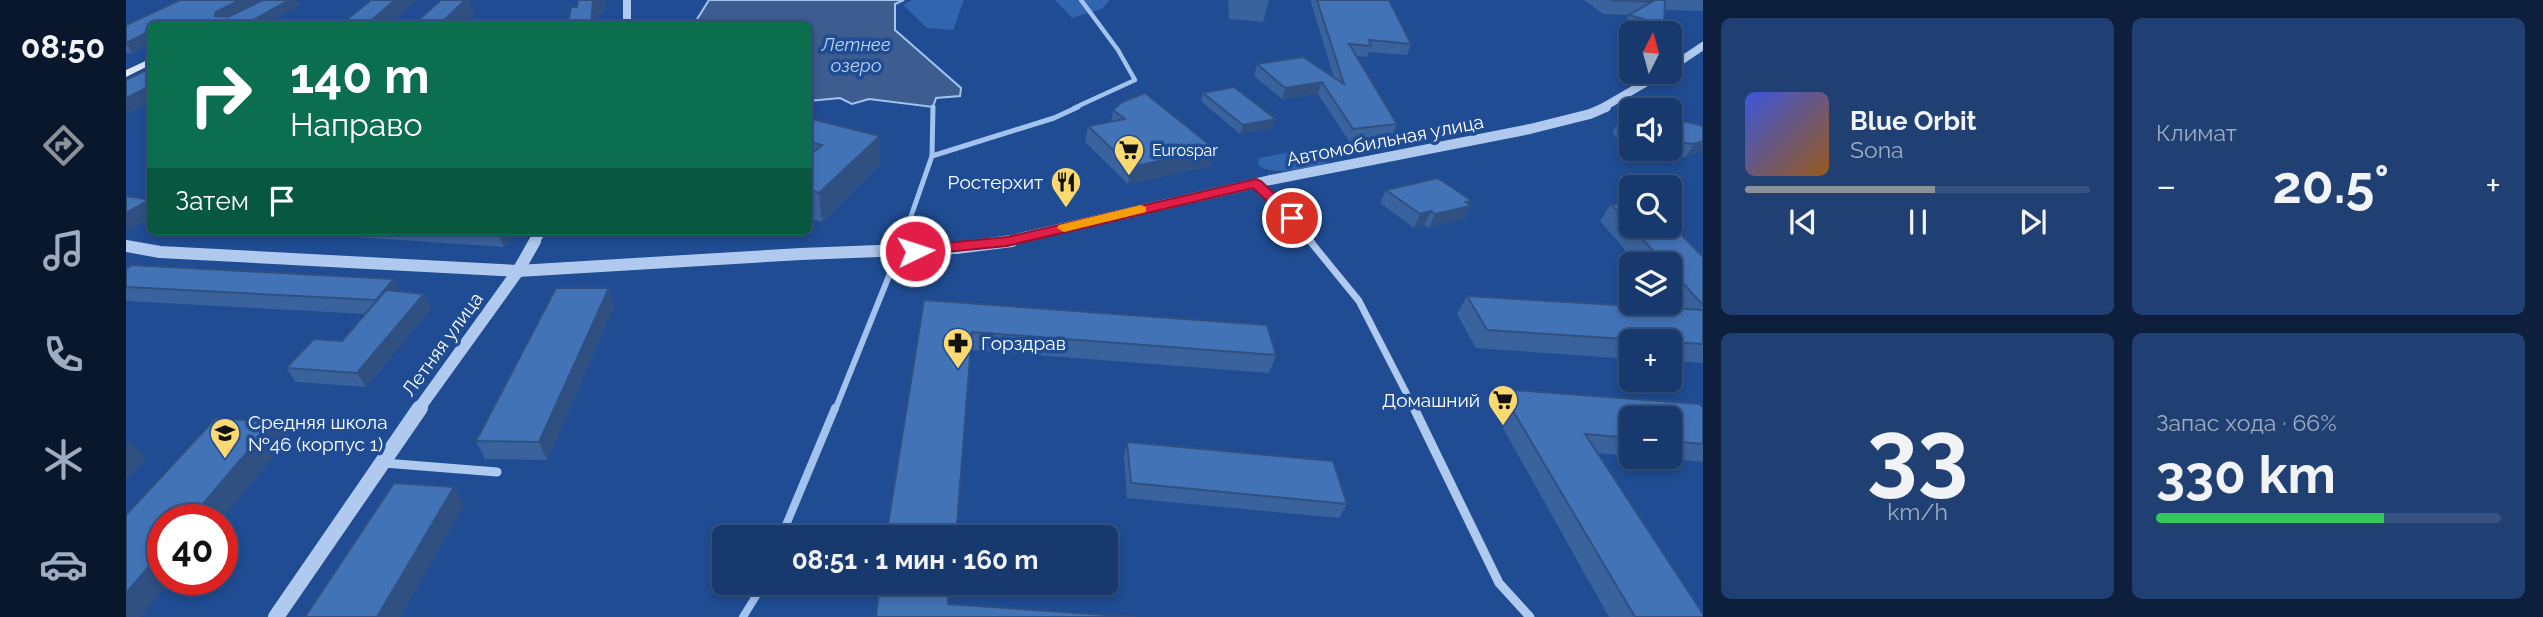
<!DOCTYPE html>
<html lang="ru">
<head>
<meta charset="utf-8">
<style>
  :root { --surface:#17396e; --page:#204073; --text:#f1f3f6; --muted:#9eacc2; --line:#365381; --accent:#8c9099 }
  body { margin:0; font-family:Raleway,sans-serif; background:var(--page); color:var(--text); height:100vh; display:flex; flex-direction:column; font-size:26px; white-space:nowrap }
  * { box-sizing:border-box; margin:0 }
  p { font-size:23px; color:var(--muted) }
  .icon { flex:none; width:38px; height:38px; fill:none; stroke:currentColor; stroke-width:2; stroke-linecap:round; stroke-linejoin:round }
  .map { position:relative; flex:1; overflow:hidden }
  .sheet { display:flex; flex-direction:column; gap:18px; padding:18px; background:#0d1f3c; width:840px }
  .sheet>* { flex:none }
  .top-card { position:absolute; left:21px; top:21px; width:665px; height:214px; border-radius:10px; box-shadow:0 4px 10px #0003,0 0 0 2px var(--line); background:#0b6e4f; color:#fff; overflow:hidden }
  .needle { width:46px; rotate:6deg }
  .controls { position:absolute; left:1493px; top:21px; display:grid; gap:14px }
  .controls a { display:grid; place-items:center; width:63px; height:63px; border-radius:10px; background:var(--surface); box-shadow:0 4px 10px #0003,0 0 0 2px var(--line); font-size:35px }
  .speed { position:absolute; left:21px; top:504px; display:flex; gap:14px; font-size:35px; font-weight:700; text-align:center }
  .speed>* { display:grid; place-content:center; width:91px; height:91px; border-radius:50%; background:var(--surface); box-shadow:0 4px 10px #0003,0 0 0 2px var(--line); line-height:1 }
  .speed .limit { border:10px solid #d22; background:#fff; color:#111 }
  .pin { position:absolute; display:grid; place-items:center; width:60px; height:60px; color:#fff; margin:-30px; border:4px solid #fff; border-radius:50%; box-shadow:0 2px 7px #0007 }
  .me { position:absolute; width:77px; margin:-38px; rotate:86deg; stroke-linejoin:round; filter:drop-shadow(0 0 5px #0008) }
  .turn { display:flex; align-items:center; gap:24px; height:147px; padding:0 28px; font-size:32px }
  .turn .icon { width:91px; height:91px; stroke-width:2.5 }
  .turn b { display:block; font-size:49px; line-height:60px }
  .then { display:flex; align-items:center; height:66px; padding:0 28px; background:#0003; gap:14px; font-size:26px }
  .big { font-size:52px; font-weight:700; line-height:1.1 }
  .sheet .tile { flex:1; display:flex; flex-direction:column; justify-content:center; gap:10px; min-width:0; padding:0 24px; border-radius:10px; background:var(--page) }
  .sheet .dial { align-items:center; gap:0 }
  .dial b { font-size:91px; line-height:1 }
  .song { display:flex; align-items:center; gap:21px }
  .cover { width:84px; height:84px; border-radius:10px; background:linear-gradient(135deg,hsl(230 70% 55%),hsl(30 70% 35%)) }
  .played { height:7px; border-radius:4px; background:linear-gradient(90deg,var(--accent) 55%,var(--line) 55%) }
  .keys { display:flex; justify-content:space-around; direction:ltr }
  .heat { display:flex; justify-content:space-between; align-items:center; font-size:38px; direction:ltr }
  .charge { height:10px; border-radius:5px; background:linear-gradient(90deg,#34c759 66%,var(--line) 0) }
  .sheet .tiles { flex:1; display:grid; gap:18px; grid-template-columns:repeat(2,1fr) }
  .trip { position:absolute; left:586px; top:525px; width:406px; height:70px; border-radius:10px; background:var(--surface); box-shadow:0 4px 10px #0003,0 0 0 2px var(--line); font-weight:700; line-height:70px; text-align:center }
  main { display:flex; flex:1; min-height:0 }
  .dock { display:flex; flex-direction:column; width:126px; justify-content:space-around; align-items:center; background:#09172c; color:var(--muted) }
  .dock .icon { width:49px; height:49px }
  .dock .selected { color:var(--accent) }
  .dock b { font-size:32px; color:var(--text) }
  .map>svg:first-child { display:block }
  .green { fill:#3265af }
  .water { fill:#3d5d90; stroke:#a3c3ef; stroke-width:2 }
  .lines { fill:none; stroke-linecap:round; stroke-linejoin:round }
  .stream-far3 { stroke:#a3c3ef; stroke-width:4.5 }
  .stream-far2 { stroke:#a3c3ef; stroke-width:5 }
  .stream-far1 { stroke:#a3c3ef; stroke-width:6 }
  .stream { stroke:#a3c3ef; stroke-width:8 }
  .minor-far2 { stroke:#b0c9ee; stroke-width:6 }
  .minor-far1 { stroke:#b0c9ee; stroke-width:7 }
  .minor { stroke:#b0c9ee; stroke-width:9 }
  .tertiary-far3 { stroke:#b0c9ee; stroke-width:8 }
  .tertiary-far2 { stroke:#b0c9ee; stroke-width:10 }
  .tertiary-far1 { stroke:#b0c9ee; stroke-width:12 }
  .tertiary { stroke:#b0c9ee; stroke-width:16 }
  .secondary { fill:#dce8fa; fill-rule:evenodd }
  .wall { fill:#3a639d }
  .shaded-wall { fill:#2f5080 }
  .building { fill:#4373b7; stroke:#2f5080; stroke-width:2 }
  .route { fill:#e11d48; stroke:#92132f; stroke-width:2 }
  .slow { fill:#f59e0b }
  .labels { text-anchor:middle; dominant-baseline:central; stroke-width:7; stroke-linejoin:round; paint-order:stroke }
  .far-poi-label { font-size:16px; fill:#fff; stroke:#1f4c92; text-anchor:start }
  .far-water-label { font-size:18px; font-style:italic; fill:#bcd4f4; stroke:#1f4c92 }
  .street-label { font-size:19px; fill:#fff; stroke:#1f4c92 }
  .poi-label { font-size:19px; fill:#fff; stroke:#1f4c92; text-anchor:end }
</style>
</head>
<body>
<main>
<nav class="dock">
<b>08:50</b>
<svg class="icon selected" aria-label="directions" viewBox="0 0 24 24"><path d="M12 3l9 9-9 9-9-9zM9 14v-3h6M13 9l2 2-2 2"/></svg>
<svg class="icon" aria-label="music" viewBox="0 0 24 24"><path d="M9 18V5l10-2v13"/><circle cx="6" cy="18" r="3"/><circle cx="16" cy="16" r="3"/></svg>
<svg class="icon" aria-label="phone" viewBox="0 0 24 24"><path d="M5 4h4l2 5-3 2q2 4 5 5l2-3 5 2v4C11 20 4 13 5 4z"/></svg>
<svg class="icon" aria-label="climate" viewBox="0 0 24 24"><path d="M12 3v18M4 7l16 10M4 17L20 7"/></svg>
<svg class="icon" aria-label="car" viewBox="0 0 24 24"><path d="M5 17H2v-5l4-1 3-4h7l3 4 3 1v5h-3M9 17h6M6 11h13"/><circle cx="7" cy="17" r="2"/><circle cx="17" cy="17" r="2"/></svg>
</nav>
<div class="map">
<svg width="1577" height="617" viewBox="0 0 1577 617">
  <rect width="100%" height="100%" fill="#1f4c92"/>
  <g class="green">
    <path d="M786,0H838L827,30L801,28L777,5Z"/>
    <path d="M929,0H984L976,9L946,18Z"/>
    <path d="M1190,147L1204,148L1214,157C1198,166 1146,178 1132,165L1133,158Z"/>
  </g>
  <path class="water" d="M583,0H778L769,4V30L835,88L834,96L810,98L807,107L743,99L726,104L714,98L683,101L682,24H568Z"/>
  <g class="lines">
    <path class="stream-far3" d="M948,108L1009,80L992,50L955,0"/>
    <g class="stream-far2">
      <path d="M806,156L928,118L952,107"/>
      <path d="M776,242L806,156L807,107"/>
    </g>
    <path class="stream-far1" d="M709,410L777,241"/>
    <g class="stream">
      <path d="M655,537L709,408"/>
      <path d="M617,617L638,583"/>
    </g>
    <path class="minor-far2" d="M1130,183L1166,218L1186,242"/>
    <path class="minor-far1" d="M1184,241L1233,301L1289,410"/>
    <g class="minor">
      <path d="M1288,408L1373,583L1404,617"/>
      <path d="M258,463L371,472"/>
    </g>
    <g class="tertiary-far3">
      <path d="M501,0V24"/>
      <path d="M1544,68L1577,46"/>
      <path d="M1476,108L1538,72"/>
    </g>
    <g class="tertiary-far2">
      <path d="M408,242L415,231"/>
      <path d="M877,242L1144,180L1404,129L1464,114L1480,107"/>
    </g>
    <g class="tertiary-far1">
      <path d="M0,246L34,252L392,271L675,254L830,248L886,241"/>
      <path d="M292,410L392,271L409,241"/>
    </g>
    <path class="tertiary" d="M150,617L294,408"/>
    <path class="secondary" d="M24,59V65L0,77V70Z"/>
  </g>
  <g class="wall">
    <path d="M54,0H130L131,3L174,5L142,24H24V44L6,53H0V25Z"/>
    <path d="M1102,0H1143L1137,22L1103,19Z"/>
    <path d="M1185,0H1263L1285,44L1281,55L1243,52L1241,57L1230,56L1271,124L1266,136L1223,141L1192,94L1156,99L1128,76L1131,64L1208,78L1185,2Z"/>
    <path d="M1458,0H1577V11L1539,10L1538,25L1533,33H1505V42L1491,37L1503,15L1477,14Z"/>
    <path d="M1077,93L1147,128L1114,134L1075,101Z"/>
    <path d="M987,110L1089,149L1085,166L1002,184L959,142L962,126L985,122Z"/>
    <path d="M682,118L754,136V164L696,222L682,218Z"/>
    <path d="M1544,118L1577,151L1559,157L1534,155L1507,149H1544Z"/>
    <path d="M1505,119V148L1499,147L1486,133L1494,120Z"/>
    <path d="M1260,190L1344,205L1345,206L1338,219L1303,228L1298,225L1288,228L1254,203Z"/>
    <path d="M1485,204L1577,257V363L1544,361V341H1505V359L1350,348L1331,314L1341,296L1550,309L1544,301V264H1511L1474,221Z"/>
    <path d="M140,231H390L378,247Z"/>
    <path d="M0,269L298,294L305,308L240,387L170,382L160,368L216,341L240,314L0,301Z"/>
    <path d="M483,288L488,306L421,460L359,459L350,441Z"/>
    <path d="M798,300L1150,355L1143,373L845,350Z"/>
    <path d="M1374,389L1577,408V462L1517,457H1544V418H1505V456L1471,453L1577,617H1483L1364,405Z"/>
    <path d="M1001,442L1221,504L1213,518L1001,498L998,457Z"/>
  </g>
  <g class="shaded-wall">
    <path d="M111,0H130L131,3L94,24L89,16L90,12Z"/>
    <path d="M163,0H171L174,5L142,24H120Z"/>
    <path d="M269,0H291L264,24H241Z"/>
    <path d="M339,0H343L349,15L339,24H314Z"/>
    <path d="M480,0L478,13L471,14L470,24H465L467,1Z"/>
    <path d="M24,31V44L6,53L0,43Z"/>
    <path d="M1196,82L1192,94L1156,99L1159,88Z"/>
    <path d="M24,86V102L0,115V98Z"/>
    <path d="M1150,119L1147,128L1114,134L1117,125Z"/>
    <path d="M754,136V164L696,222L693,193Z"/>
    <path d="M1577,141V151L1559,157L1568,144Z"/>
    <path d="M1089,149L1085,166L1002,184L1005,167Z"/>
    <path d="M24,200V218L3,231L0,227V213Z"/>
    <path d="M1346,201L1343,206H1345L1338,219L1303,228L1309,214Z"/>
    <path d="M1305,211L1298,225L1288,228L1294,214Z"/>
    <path d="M371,231H390L378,247Z"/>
    <path d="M268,279L276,294L259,315L250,300Z"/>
    <path d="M483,288L488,306L421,460L413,442Z"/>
    <path d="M298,294L305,308L240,387L231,373Z"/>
    <path d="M147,422L161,440L95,520H63Z"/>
    <path d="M4,440L21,458L0,479V444Z"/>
    <path d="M328,487L338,505L274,617H251Z"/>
    <path d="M37,550V579H46L14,617H0V593Z"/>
  </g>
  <g class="building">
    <path d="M54,0H114L90,12L89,16L102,17L137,0H163L120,24H24V31L0,43V25Z"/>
    <path d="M245,0H269L241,24H215Z"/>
    <path d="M315,0H339L314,24H288Z"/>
    <path d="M452,0H475L467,1L465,24H442L445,7H451Z"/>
    <path d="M1191,0H1263L1285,44L1243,40L1245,46L1223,44L1271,124L1227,129L1196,82L1159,88L1131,64L1177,57L1218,84Z"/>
    <path d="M1484,0H1529L1525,2Z"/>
    <path d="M1529,0H1539L1538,25L1503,15Z"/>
    <path d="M24,68V86L0,98V80Z"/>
    <path d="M1108,87L1150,119L1117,125L1077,93Z"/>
    <path d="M1019,93L1089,149L1005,167L962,126L999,119L987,110L996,102Z"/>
    <path d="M682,118L754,136L693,193L682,189V156L696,145L682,142Z"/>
    <path d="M1544,118L1574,125L1577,127V141L1568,144L1544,142Z"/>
    <path d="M1505,119V132L1494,120Z"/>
    <path d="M1312,178L1346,201L1340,202L1345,206L1309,214L1305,211L1294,214L1260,190Z"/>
    <path d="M0,196L24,200L0,213Z"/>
    <path d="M1485,204L1505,205V226H1544V223L1577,257V305L1544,269V264H1539Z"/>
    <path d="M5,265L268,279L250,300L0,287V269Z"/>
    <path d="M430,288H483L413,442L350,441Z"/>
    <path d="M260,290L298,294L231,373L160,368L188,339L216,341Z"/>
    <path d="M1341,296L1577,310V344L1361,330Z"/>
    <path d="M798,300L1141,325L1150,355L846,332L830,537H760Z"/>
    <path d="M1374,389L1574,404L1577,408V444L1544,441V418H1505V438L1459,434L1577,614V617H1509Z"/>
    <path d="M90,418L147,422L63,520H37V550L0,593V515Z"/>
    <path d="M1001,442L1207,461L1221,504L1005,483Z"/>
    <path d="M268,483L328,487L251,617H179Z"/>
    <path d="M754,583H823L822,604L1009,617H750Z"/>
  </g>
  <path class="route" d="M1130,179L1135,181L1171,215V220H1161L1127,188L881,246L789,255L782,251L789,246L881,237Z"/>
  <path class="slow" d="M1015,205L1020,207V212L938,232L931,228L933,225Z"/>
  <defs>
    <g id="supermarket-pin" transform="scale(1.575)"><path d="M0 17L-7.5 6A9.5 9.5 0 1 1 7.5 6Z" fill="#fcd970" stroke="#1f4c92"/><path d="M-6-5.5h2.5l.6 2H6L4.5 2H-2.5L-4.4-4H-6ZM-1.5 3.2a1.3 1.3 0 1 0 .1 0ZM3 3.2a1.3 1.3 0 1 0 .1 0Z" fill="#111"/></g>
    <g id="restaurant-pin" transform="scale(1.575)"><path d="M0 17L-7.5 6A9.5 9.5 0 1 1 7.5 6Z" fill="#fcd970" stroke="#1f4c92"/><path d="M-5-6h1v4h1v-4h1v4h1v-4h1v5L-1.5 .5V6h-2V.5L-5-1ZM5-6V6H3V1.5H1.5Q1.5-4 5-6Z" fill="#111"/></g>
    <g id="pharmacy-pin" transform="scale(1.575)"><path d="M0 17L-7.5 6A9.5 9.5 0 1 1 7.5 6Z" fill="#fcd970" stroke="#1f4c92"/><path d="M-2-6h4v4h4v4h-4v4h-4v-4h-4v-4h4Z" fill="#111"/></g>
    <g id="school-pin" transform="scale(1.575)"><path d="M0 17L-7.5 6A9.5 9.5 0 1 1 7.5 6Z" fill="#fcd970" stroke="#1f4c92"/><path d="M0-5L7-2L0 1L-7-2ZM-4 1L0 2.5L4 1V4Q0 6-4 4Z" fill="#111"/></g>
  </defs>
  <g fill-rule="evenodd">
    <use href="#supermarket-pin" x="1003" y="150"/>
    <use href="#restaurant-pin" x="940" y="182"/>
    <use href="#pharmacy-pin" x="832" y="343"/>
    <use href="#supermarket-pin" x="1377" y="400"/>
    <use href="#school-pin" x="99" y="433"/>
  </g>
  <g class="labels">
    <g class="far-poi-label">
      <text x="1026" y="150">Eurospar</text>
    </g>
    <g class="far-water-label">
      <text x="730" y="44">Летнее<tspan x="730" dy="21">озеро</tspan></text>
    </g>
    <g class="street-label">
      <text transform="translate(1259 140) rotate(-11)">Автомобильная улица</text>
      <text transform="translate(316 344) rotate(-54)">Летняя улица</text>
    </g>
    <g class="poi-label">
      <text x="917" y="182">Ростерхит</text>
      <text x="855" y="343" text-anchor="start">Горздрав</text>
      <text x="1354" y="400">Домашний</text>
      <text x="122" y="422" text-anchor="start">Средняя школа<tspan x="122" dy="22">№46 (корпус 1)</tspan></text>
    </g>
  </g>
</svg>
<div class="controls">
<a><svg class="needle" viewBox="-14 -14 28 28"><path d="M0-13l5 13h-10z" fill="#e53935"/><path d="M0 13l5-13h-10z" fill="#9eacc2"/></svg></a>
<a><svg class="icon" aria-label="sound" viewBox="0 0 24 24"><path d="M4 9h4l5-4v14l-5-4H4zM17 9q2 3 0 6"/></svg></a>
<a><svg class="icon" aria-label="search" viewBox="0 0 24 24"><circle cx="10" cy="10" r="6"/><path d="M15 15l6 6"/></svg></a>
<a><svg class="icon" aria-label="layers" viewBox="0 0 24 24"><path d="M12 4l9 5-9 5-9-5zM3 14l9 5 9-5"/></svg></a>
<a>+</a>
<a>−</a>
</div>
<div class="speed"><div class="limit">40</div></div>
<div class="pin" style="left:1166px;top:218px;background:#d93025"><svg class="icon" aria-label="arrive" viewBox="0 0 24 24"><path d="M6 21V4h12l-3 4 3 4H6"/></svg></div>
<svg class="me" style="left:789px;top:251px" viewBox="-20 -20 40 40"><circle r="17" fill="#e11d48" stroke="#fff" stroke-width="3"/><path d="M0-11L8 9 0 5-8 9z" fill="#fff"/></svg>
<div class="trip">08:51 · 1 мин · 160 m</div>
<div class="top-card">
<div class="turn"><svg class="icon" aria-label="right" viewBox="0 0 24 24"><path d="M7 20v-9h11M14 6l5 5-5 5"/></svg><div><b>140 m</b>Направо</div></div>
<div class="then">Затем<svg class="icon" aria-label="arrive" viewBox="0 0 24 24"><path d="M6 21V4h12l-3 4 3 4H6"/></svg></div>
</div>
</div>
<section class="sheet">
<div class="tiles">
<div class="tile">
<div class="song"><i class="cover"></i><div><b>Blue Orbit</b><p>Sona</p></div></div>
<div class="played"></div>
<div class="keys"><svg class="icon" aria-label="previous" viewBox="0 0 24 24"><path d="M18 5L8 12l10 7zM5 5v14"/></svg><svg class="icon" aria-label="pause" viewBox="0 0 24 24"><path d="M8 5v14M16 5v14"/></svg><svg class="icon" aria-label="next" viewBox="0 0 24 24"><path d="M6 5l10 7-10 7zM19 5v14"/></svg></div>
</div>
<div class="tile"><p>Климат</p>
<div class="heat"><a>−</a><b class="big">20.5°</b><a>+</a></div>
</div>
<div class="tile dial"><b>33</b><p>km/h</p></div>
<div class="tile"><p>Запас хода · 66%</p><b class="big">330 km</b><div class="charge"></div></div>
</div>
</section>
</main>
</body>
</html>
